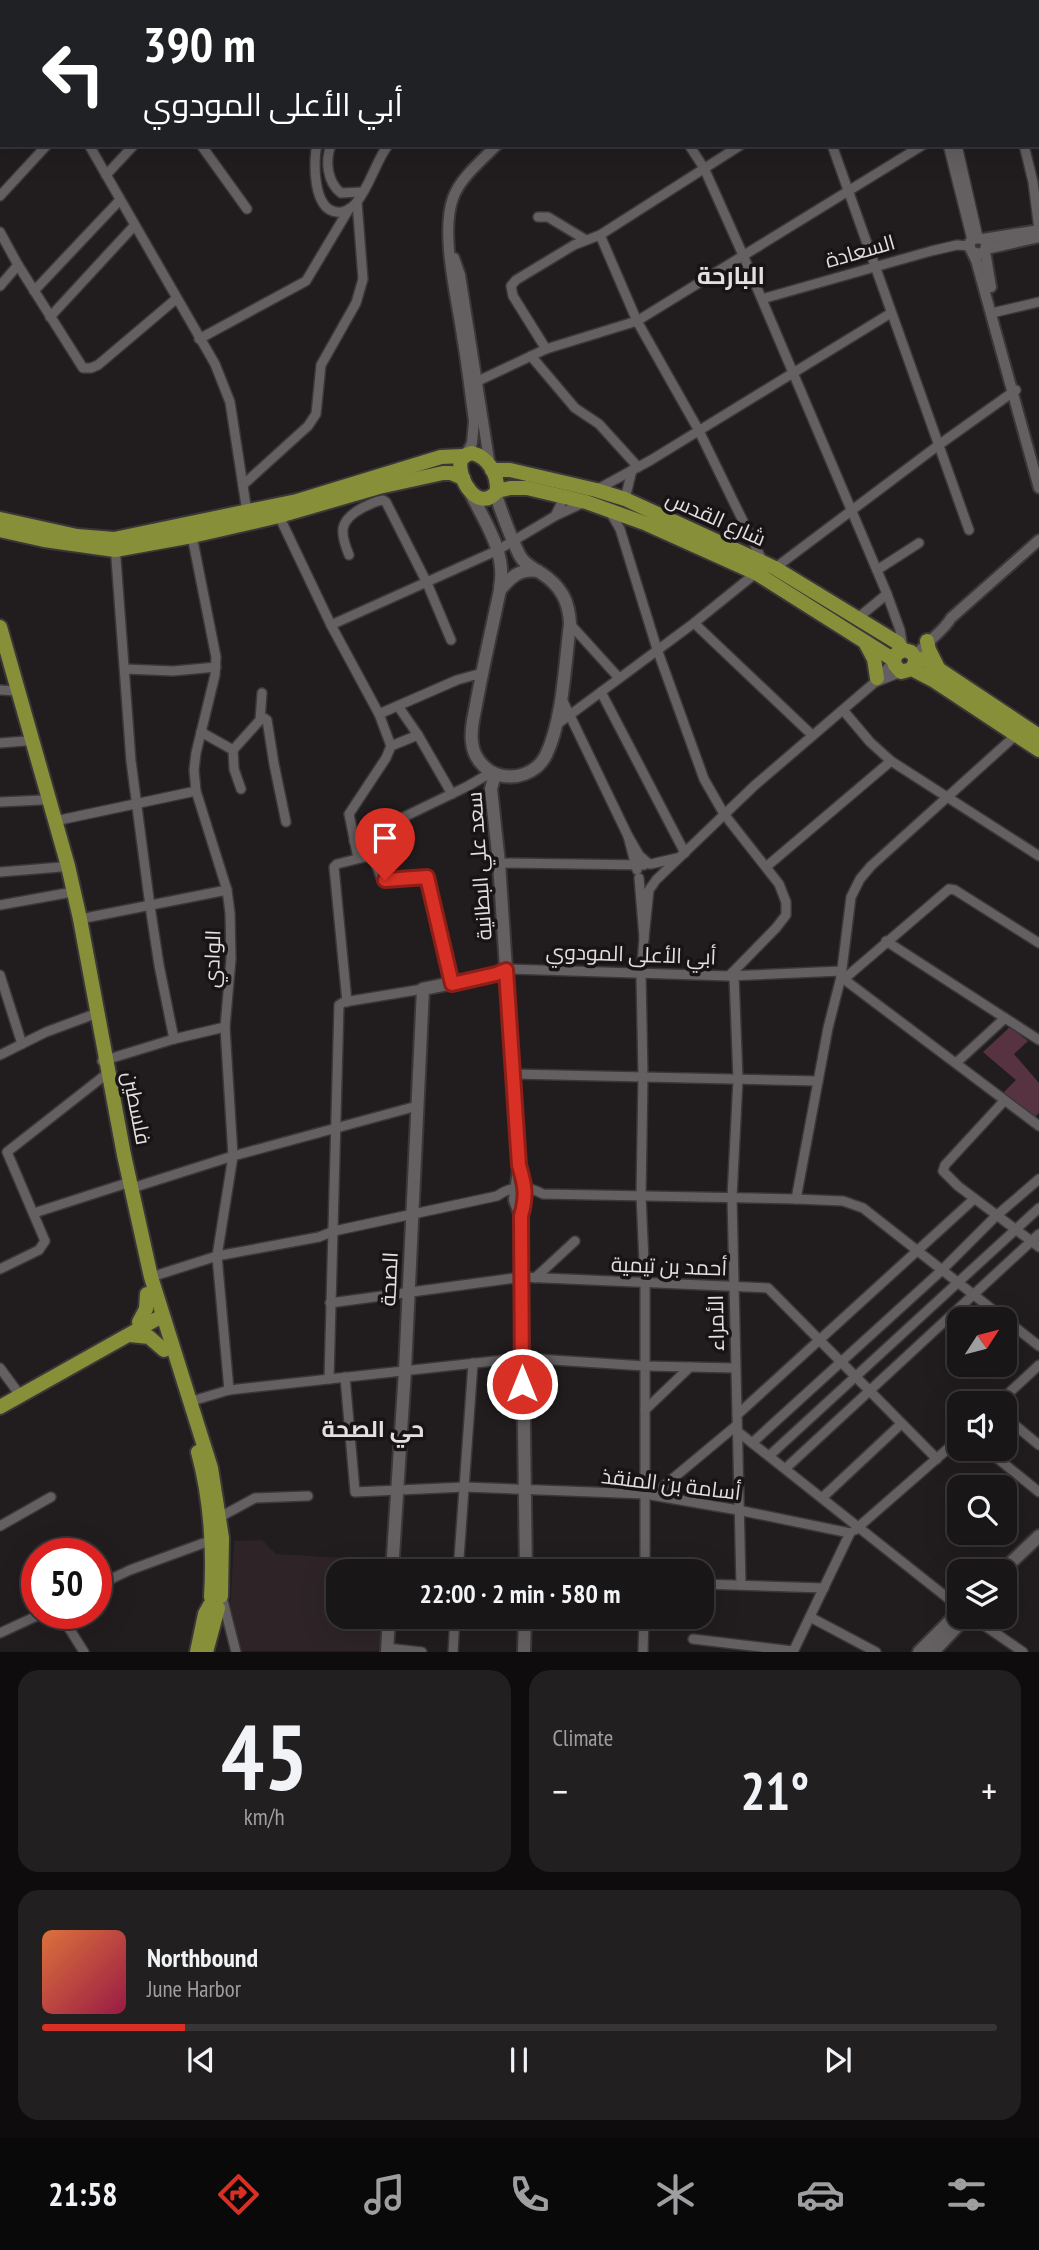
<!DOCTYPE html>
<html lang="en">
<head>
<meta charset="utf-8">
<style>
  :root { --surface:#191617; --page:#221f20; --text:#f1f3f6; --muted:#9f9fa1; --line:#373536; --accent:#d93025 }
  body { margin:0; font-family:"PT Sans Narrow",Cairo,sans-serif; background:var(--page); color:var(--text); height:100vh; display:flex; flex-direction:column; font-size:26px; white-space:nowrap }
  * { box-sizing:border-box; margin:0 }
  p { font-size:23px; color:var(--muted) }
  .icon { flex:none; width:38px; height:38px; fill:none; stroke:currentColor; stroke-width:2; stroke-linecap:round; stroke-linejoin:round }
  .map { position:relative; height:1652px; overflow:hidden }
  .details { display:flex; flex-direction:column; gap:18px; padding:18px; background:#0e0c0d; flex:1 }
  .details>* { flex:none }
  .top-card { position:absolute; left:0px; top:0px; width:1040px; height:147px; box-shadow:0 7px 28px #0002,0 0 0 2px var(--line); background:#202124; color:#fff; overflow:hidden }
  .needle { width:46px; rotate:54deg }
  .buttons { position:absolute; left:947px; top:1307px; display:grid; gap:14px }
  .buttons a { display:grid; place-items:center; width:70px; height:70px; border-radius:14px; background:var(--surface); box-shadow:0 7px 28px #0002,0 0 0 2px var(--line); font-size:35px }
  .speed { position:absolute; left:21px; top:1538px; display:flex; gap:14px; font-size:35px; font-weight:700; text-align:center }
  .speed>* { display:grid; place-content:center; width:91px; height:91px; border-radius:50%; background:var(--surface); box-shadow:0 7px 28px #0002,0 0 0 2px var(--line); line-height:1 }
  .speed .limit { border:10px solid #d22; background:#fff; color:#111 }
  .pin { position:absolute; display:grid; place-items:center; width:60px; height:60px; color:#fff; margin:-72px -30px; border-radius:50% 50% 50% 0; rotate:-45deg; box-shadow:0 0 7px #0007 }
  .pin .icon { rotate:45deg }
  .me { position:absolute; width:77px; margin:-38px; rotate:0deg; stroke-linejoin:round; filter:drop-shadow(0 0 5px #0008) }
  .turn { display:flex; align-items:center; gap:24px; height:147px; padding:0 28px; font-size:32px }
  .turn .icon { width:91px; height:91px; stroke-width:2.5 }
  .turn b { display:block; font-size:49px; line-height:60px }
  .big { font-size:52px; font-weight:800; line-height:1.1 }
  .details .widget { flex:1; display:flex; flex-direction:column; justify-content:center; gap:10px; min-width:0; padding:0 24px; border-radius:21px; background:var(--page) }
  .details .dial { align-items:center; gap:0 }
  .dial b { font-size:91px; line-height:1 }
  .song { display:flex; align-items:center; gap:21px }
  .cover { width:84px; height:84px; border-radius:10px; background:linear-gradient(135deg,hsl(20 70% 55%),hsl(340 70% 35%)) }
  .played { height:7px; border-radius:4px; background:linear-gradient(90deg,var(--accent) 15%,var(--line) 15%) }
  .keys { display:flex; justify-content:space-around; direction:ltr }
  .heat { display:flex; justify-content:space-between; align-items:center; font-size:38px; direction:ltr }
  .details .tiles { flex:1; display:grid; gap:18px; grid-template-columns:1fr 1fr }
  .widget:last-child { grid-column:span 2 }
  .trip { position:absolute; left:326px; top:1559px; width:388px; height:70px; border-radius:21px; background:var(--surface); box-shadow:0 7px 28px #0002,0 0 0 2px var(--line); font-weight:800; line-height:70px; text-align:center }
  .menu { display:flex; height:112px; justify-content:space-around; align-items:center; background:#0a0909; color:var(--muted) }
  .menu .icon { width:49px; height:49px }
  .menu .on { color:var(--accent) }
  .menu b { font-size:32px; color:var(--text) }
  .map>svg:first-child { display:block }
  .built { fill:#2e2428 }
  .green { fill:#573341 }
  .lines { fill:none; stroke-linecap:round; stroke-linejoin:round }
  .minor-casing { stroke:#3a3738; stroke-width:12 }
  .tertiary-casing { stroke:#3a3738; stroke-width:14 }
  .secondary-casing { stroke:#3a3738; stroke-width:16 }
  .primary-casing { stroke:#3a3738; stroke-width:18 }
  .minor { stroke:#645f61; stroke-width:9 }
  .tertiary { stroke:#645f61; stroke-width:10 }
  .secondary { stroke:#645f61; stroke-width:12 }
  .primary { stroke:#879038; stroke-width:14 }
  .route-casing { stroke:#8d1f18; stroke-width:18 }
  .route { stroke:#d93025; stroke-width:12 }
  .labels { text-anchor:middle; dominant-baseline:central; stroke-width:7; stroke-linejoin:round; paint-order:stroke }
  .street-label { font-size:21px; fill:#e2dfe0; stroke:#181415 }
  .neighbourhood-label { font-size:23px; font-weight:bold; fill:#e2dfe0; stroke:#181415 }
  .quarter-label { font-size:24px; font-weight:bold; fill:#e2dfe0; stroke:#181415 }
</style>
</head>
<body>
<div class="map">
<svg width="1039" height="1652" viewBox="0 0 1039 1652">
  <rect width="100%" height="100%" fill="#211d1f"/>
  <path class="built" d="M262,1540L276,1554L394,1561L393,1571L338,1572V1617H391L389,1651H238L230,1610L234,1541Z"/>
  <path class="green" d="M1010,1027L1028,1041L1014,1054L1039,1083V1113L1035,1117L1002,1094L1016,1080L983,1052Z"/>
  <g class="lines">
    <g class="minor-casing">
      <g id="minor">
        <path d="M9,0L10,2"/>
        <path d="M44,0L45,2"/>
        <path d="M241,0L243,2"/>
        <path d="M942,0L943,2"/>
        <path d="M126,2L127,0"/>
        <path d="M406,2L407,0"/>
        <path d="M417,2L418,0"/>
        <path d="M1038,57L1039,56"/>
        <path d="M1038,140L1039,139"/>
        <path d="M89,145L215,364L230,402L247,512"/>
        <path d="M201,145L247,209"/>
        <path d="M317,145C313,162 313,210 337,212C344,213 352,208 356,203C370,186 375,163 388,145"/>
        <path d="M331,145C325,161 327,182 341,193L362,192"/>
        <path d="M689,145L704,168L743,255L887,594L900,630L903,648"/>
        <path d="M832,145L969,530"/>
        <path d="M948,145L972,240"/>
        <path d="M957,145L978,237"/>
        <path d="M1024,145L1033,182L1039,230"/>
        <path d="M106,175L134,145"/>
        <path d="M0,196L47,145"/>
        <path d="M538,217H548L586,240"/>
        <path d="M0,232L18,265L83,368H91L98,365L176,299"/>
        <path d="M600,235L637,321L698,429L762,560"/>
        <path d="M0,286L18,265"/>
        <path d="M34,291L119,201"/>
        <path d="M762,299L931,251L957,245L970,246"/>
        <path d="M996,312L1039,302"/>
        <path d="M50,317L134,226"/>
        <path d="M199,339L306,281L349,209"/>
        <path d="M546,349L513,296L511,286L516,280L574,245L600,235L741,145"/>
        <path d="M531,356L575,408L599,424L638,467"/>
        <path d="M470,382L478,381L546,349L637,321L923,145"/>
        <path d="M243,485L308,426L316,414L321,365L356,303L363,279L357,202"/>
        <path d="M596,490L651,460L891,313"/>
        <path d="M561,496V504L555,516L585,502"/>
        <path d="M625,499L632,470"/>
        <path d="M609,510L620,529L657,649L704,779L724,814L779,884L786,902V915L776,928L729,976"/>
        <path d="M279,516L331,625L379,714L391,746L386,758L349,814L358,858"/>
        <path d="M192,536L216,657L215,675L196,753L194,770L196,791L227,890L230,913L231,959L225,1027L233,1156L217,1256L229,1390"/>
        <path d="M115,545L131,761L150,906L159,965L174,1039"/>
        <path d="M349,555C340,533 338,521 362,508C369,505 375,501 383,500L386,502L427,583L451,640"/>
        <path d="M775,568L940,444L1016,390"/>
        <path d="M877,570L919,543"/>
        <path d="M859,617L887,594"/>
        <path d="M694,623L812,735"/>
        <path d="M570,624L619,678"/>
        <path d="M331,625L498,550L555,516"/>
        <path d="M125,669L173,671L216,667"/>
        <path d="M876,682L901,672"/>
        <path d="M0,690L17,691"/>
        <path d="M601,692L685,853"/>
        <path d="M561,697L628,836"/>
        <path d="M398,706L418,735L452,794"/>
        <path d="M843,710L870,742L891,761L1039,856"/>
        <path d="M379,714L457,680L482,673"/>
        <path d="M260,720L264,718L267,720L274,764L286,822"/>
        <path d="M555,726L694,623L756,573"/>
        <path d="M201,732L233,750L234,769L241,789"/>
        <path d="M0,743L25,741"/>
        <path d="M391,746L418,735"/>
        <path d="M233,750L260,720L262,693"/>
        <path d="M0,802L42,800"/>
        <path d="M55,821L196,791"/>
        <path d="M354,841L468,786L492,772"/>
        <path d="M499,863L644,865"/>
        <path d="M651,864L677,858"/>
        <path d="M766,867L891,761"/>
        <path d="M637,870L628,836L639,855L649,864"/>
        <path d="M0,872L61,867"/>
        <path d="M639,878L644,938L649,890L654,883"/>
        <path d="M656,880L754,786L874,683L894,661"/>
        <path d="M0,905L67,893"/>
        <path d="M80,919L227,890"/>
        <path d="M644,938L641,975L643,1076L641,1196L645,1284V1572"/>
        <path d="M886,941L1039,1040"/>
        <path d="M506,969L729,976L841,971"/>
        <path d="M0,975L22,1044"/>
        <path d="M734,976L738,1079L732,1197L741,1585"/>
        <path d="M841,977L1039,1126"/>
        <path d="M844,979L949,889L955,890L1039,943"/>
        <path d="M347,1002L334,867L337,864L369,856L374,859L382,880L427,877L452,984"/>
        <path d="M0,1055L46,1032L92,1015"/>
        <path d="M102,1061L174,1039L225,1027"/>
        <path d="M956,1063L1005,1018"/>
        <path d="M513,1074L818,1081"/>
        <path d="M1004,1101L945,1165L943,1171L958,1186L1039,1247"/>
        <path d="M132,1188L233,1156L417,1106"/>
        <path d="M796,1199L828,1028L841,977L851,897L860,879L871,866L1016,735"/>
        <path d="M34,1213L124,1184"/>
        <path d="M0,1269L39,1250L45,1241L7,1152L109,1072"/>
        <path d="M151,1277L217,1256L319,1237L334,1231L497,1196C513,1185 526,1185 543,1194L796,1199L843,1201L863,1208L1039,1346"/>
        <path d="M535,1278L575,1241"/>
        <path d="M330,1303L522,1277L768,1288L937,1459"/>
        <path d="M0,1368L17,1391"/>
        <path d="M345,1377L355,1492L465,1487L645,1494L738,1510L850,1533"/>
        <path d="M329,1379L339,1005L344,1002L423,989"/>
        <path d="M192,1401L229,1390L522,1358L645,1366L735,1368"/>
        <path d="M997,1404L1039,1365"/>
        <path d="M645,1410L690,1367"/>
        <path d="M737,1415L974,1199"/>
        <path d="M1004,1416L1039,1445"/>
        <path d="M737,1431L959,1607"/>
        <path d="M752,1443L941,1271L996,1216L1039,1179"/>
        <path d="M986,1449L1039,1492"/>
        <path d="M769,1456L1039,1208"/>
        <path d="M786,1468L1039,1234"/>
        <path d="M653,1495L737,1425"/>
        <path d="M823,1497L901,1424"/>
        <path d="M220,1517L255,1498L308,1496"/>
        <path d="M0,1526L51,1497"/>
        <path d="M855,1530L959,1439"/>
        <path d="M458,1572L473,1363"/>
        <path d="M702,1584L824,1588"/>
        <path d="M96,1586L130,1570L212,1540"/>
        <path d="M223,1601L236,1652"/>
        <path d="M60,1614L84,1652"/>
        <path d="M810,1617L876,1652"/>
        <path d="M972,1617L1023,1652"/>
        <path d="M0,1633L41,1614"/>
        <path d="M693,1639L793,1651"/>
        <path d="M387,1648L422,1652"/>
        <path d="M453,1652L455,1617"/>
        <path d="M643,1652L644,1617"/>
        <path d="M793,1652L850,1533"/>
      </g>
    </g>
    <g class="tertiary-casing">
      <g id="tertiary">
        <path d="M761,2L763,0"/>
        <path d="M774,2L776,0"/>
        <path d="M983,239L1039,230"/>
        <path d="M986,249L1039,237"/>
        <path d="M985,251L991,287"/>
        <path d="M973,252L980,254L985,251L986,243L983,239L975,238L970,242V248L976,260L1039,488"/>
        <path d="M454,258L460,275L490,466"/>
        <path d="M466,455L472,443L474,421C470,393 467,364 462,336C457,299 440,234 453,198C460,178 482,160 497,145"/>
        <path d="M915,656C925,643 944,631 951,618L1039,540"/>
      </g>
    </g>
    <g class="secondary-casing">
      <g id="secondary">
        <path d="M469,490C484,521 507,552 500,587"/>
        <path d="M495,493C502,513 510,537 520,556C525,565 533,568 541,573C561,586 569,601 570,624C565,663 563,720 546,755C537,773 515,781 496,774C483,769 473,756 472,742C470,730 474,716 476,705C483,666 492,628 500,590C511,577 520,568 538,571"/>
        <path d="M495,774L491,789L499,863L519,1165C525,1186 527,1195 521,1216L526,1572"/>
        <path d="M519,1169L515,1200L521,1216"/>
        <path d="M392,1572L405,1370L423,989L496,974L506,969"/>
        <path d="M1001,1572L1039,1536"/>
        <path d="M387,1652L389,1617"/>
        <path d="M524,1652L525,1617"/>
        <path d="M919,1652L959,1612"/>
        <path d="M933,1652L966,1617"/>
      </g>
    </g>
    <g class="primary-casing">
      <g id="primary">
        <path d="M472,453C488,457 498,474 497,491C479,515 456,478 461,460L466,455Z"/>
        <path d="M492,470H510L596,490L625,499L775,568L898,643L902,650"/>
        <path d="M497,491L510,488H527L586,502L647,524L756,573L894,660"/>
        <path d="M0,519L77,536L114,539L297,501L441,457L464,456"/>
        <path d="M0,530L44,540L115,550L192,536L279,516L379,487L443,473H451L463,478"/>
        <path d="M0,627L68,866L80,919L124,1155L151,1277L211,1468L222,1538L221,1596"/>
        <path d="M927,641L929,650L938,668"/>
        <path d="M865,642L874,659L877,678"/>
        <path d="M915,658L925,660L1039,736"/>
        <path d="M912,669L916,659L911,652L904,650L896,654L894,661L895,665L901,672L912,669L933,680L1039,750"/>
        <path d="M139,1322L146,1309L147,1294"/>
        <path d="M130,1335L149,1337L164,1350"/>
        <path d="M0,1407L162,1316"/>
        <path d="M198,1452C211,1500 214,1548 211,1597"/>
        <path d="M197,1652L205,1614L210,1605"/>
        <path d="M206,1652L218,1608"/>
      </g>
    </g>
    <use href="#minor" class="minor"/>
    <use href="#tertiary" class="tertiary"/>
    <use href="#secondary" class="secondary"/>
    <use href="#primary" class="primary"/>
  </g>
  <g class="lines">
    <g class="route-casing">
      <path id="route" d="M385,880L427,877L452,984L496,974L506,970L519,1165C525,1186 527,1195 521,1216L522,1384"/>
    </g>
    <use href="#route" class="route"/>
  </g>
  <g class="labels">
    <g class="street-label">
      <text transform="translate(860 251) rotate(-16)">السعادة</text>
      <text transform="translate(716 518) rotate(24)">شارع القدس</text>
      <text transform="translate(479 866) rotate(-94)">سعد علي البطانية</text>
      <text transform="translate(631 954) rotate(2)">أبي الأعلى المودوي</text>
      <text transform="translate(212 959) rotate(-88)">الوادي</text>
      <text transform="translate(137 1108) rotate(79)">فلسطين</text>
      <text transform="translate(669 1266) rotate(2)">أحمد بن تيمية</text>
      <text transform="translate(389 1279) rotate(-87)">الصحة</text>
      <text transform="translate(716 1323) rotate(-91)">الأمراء</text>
      <text transform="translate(671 1484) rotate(7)">أسامة بن المنقذ</text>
    </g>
    <g class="neighbourhood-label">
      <text x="373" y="1428">حي الصحة</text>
    </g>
    <g class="quarter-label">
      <text x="731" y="275">البارحة</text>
    </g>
  </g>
</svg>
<div class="buttons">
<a><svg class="needle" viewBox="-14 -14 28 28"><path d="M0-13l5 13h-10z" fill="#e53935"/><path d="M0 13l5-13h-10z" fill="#9f9fa1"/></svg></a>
<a><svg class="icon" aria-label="sound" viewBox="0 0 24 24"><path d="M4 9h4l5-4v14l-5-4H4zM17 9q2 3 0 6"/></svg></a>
<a><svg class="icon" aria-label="search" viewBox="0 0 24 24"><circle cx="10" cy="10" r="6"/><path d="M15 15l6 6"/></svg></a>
<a><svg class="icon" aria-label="layers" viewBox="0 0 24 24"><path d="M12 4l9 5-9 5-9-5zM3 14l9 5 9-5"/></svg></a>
</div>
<div class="speed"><div class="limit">50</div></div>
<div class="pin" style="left:385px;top:880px;background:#d93025"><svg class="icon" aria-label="arrive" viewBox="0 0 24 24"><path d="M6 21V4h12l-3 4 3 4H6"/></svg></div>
<svg class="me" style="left:522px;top:1384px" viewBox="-20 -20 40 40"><circle r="17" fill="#d93025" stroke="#fff" stroke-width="3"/><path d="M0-11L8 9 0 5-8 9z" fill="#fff"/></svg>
<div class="trip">22:00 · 2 min · 580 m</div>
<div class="top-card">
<div class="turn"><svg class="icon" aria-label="left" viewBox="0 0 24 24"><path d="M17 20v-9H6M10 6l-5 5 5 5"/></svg><div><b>390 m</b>أبي الأعلى المودوي</div></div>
</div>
</div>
<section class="details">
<div class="tiles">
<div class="widget dial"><b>45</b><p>km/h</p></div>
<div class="widget"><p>Climate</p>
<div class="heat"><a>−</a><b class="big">21°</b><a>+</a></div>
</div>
<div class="widget">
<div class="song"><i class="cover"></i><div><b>Northbound</b><p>June Harbor</p></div></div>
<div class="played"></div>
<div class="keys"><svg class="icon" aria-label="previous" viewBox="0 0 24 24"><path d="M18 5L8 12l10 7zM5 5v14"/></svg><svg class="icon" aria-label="pause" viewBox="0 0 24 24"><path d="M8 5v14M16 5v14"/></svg><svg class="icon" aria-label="next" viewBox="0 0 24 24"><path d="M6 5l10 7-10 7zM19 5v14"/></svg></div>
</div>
</div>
</section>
<nav class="menu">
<b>21:58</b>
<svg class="icon on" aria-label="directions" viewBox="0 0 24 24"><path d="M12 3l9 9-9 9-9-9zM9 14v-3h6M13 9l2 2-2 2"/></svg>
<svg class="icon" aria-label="music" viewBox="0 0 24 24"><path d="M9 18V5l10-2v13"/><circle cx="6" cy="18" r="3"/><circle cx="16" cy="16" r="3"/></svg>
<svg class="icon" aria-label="phone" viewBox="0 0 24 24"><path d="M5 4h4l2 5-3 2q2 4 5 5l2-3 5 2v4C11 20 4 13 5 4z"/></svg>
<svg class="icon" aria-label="climate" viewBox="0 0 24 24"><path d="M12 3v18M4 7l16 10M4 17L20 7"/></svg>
<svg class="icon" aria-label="car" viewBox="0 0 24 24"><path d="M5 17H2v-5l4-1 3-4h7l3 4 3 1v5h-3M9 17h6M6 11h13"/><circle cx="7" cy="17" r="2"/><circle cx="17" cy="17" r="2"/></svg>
<svg class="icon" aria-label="filters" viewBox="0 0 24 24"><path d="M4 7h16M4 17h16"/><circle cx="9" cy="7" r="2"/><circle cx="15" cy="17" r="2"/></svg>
</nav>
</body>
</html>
